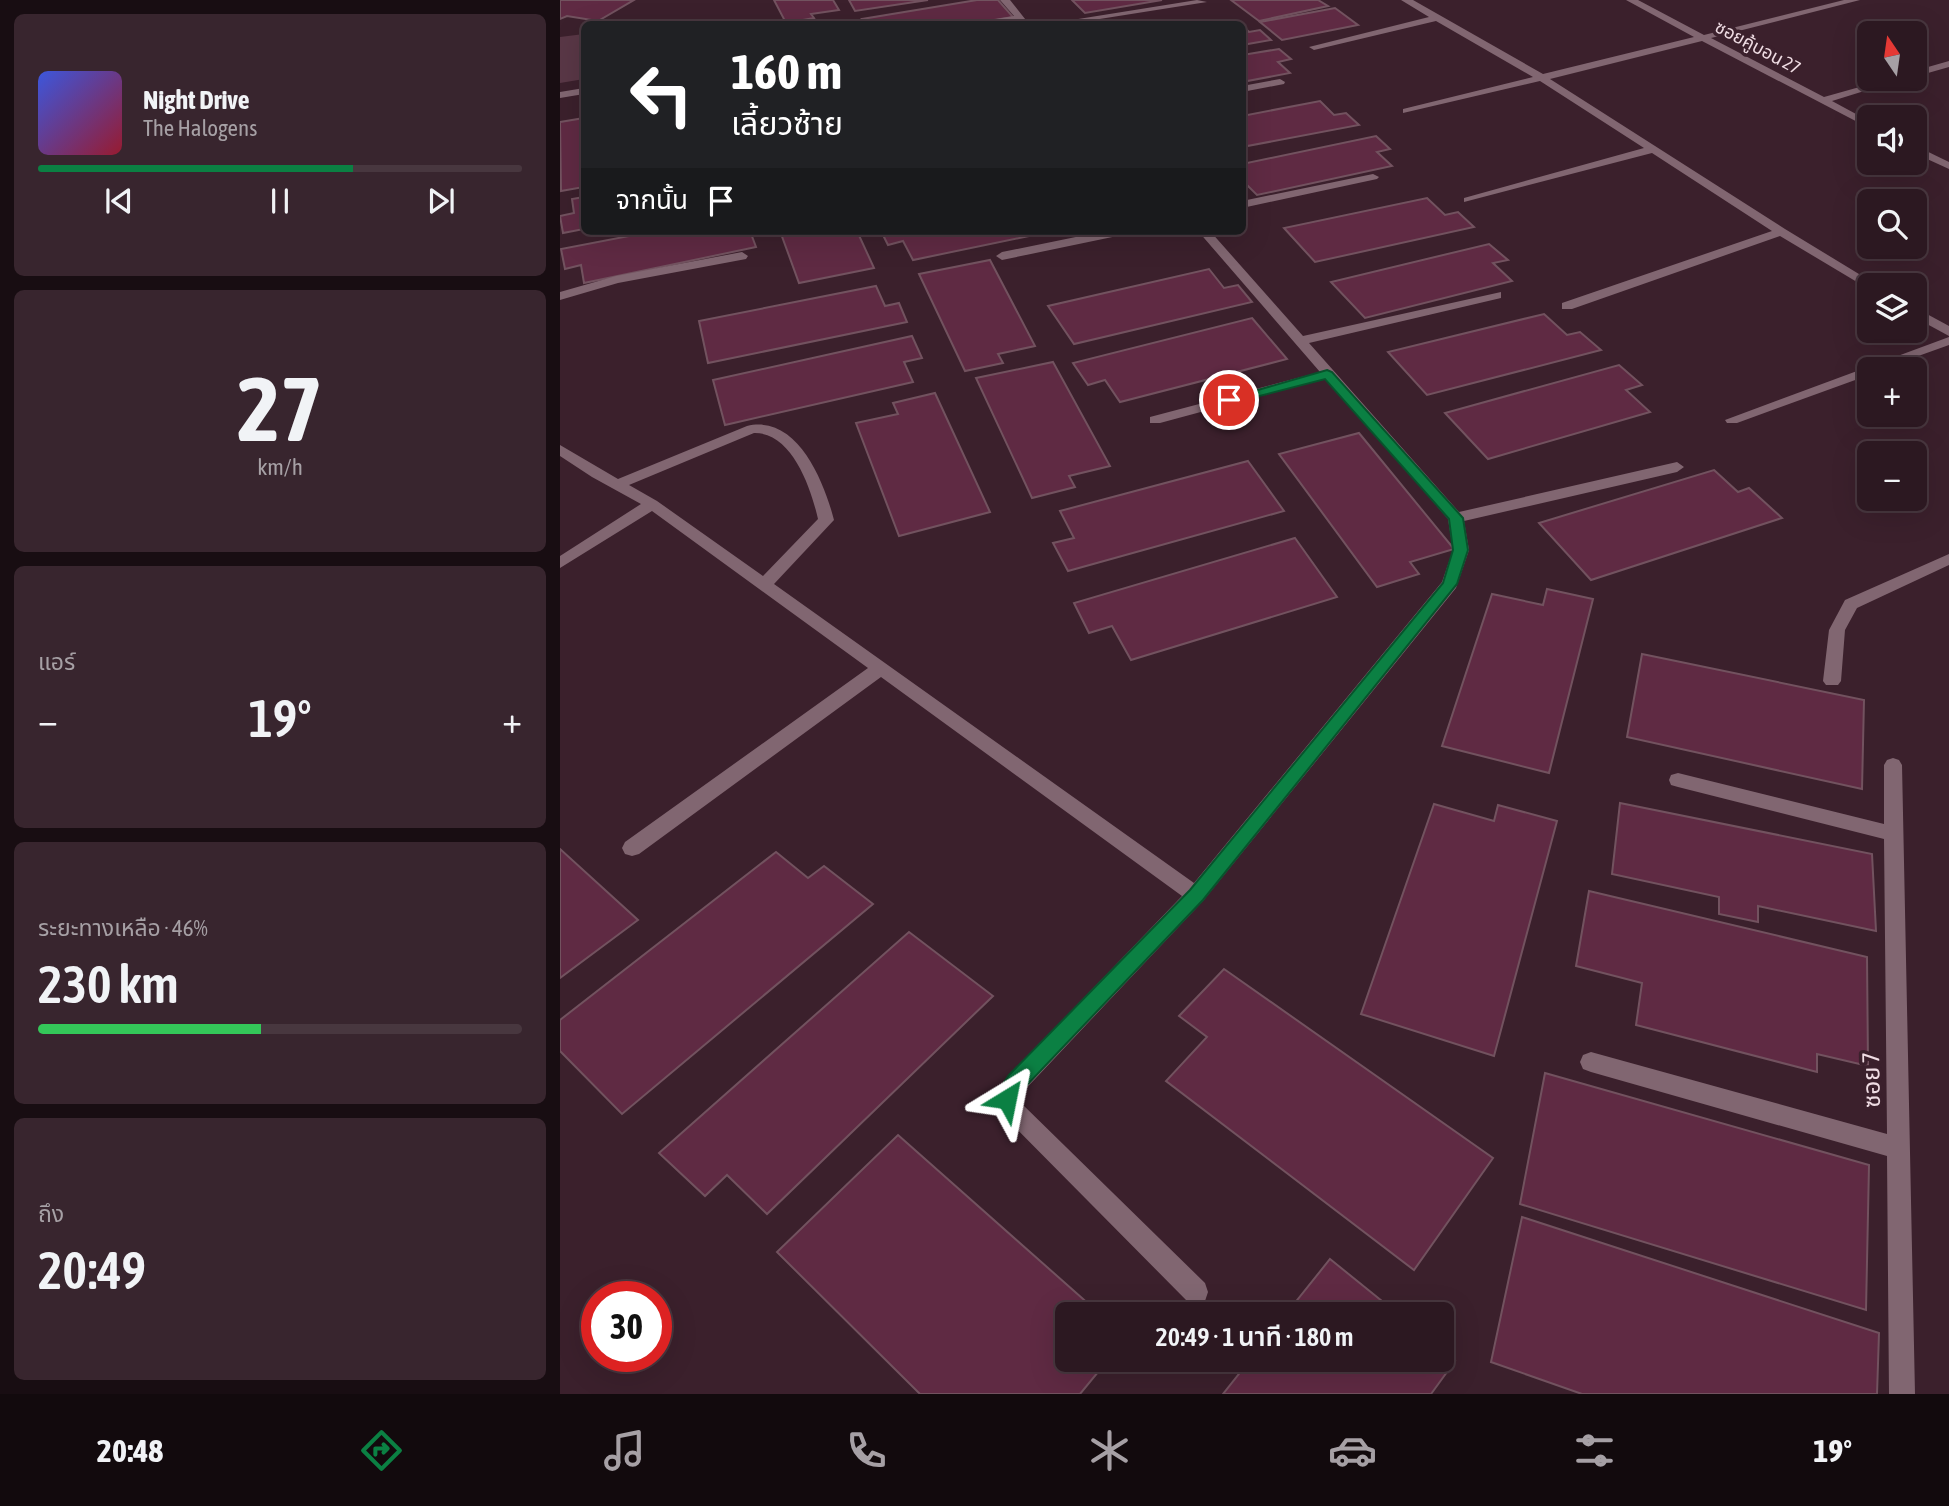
<!DOCTYPE html>
<html lang="th">
<head>
<meta charset="utf-8">
<style>
  :root { --surface:#2c1821; --page:#38252e; --text:#f1f3f6; --muted:#a6a0a5; --line:#48373f; --accent:#0b8043 }
  body { margin:0; font-family:"Asap Condensed","Noto Sans Thai",sans-serif; background:var(--page); color:var(--text); height:100vh; display:flex; flex-direction:column; font-size:26px; white-space:nowrap }
  * { box-sizing:border-box; margin:0 }
  p { font-size:23px; color:var(--muted) }
  .icon { flex:none; width:38px; height:38px; fill:none; stroke:currentColor; stroke-width:2; stroke-linecap:round; stroke-linejoin:round }
  .map { position:relative; flex:1; overflow:hidden }
  .panel { display:flex; flex-direction:column; gap:14px; padding:14px; background:#180d12; width:560px }
  .panel>* { flex:none }
  .hud { position:absolute; left:21px; top:21px; width:665px; height:214px; border-radius:10px; box-shadow:0 7px 28px #0002,0 0 0 2px var(--line); background:#202124; color:#fff; overflow:hidden }
  .needle { width:46px; rotate:347deg }
  .buttons { position:absolute; left:1297px; top:21px; display:grid; gap:14px }
  .buttons a { display:grid; place-items:center; width:70px; height:70px; border-radius:10px; background:var(--surface); box-shadow:0 7px 28px #0002,0 0 0 2px var(--line); font-size:35px }
  .speed { position:absolute; left:21px; top:1281px; display:flex; gap:14px; font-size:35px; font-weight:700; text-align:center }
  .speed>* { display:grid; place-content:center; width:91px; height:91px; border-radius:50%; background:var(--surface); box-shadow:0 7px 28px #0002,0 0 0 2px var(--line); line-height:1 }
  .speed .limit { border:10px solid #d22; background:#fff; color:#111 }
  .pin { position:absolute; display:grid; place-items:center; width:60px; height:60px; color:#fff; margin:-30px; border:4px solid #fff; border-radius:50%; box-shadow:0 2px 7px #0007 }
  .me { position:absolute; width:77px; margin:-38px; rotate:35deg; stroke-linejoin:round; filter:drop-shadow(0 0 5px #0008) }
  .turn { display:flex; align-items:center; gap:24px; height:147px; padding:0 35px; font-size:32px }
  .turn .icon { width:91px; height:91px; stroke-width:2.5 }
  .turn b { display:block; font-size:49px; line-height:60px }
  .then { display:flex; align-items:center; height:66px; padding:0 35px; background:#0003; gap:14px; font-size:26px }
  .big { font-size:52px; font-weight:600; line-height:1.1 }
  .panel .card { flex:1; display:flex; flex-direction:column; justify-content:center; gap:10px; min-width:0; padding:0 24px; border-radius:10px; background:var(--page) }
  .panel .dial { align-items:center; gap:0 }
  .dial b { font-size:91px; line-height:1 }
  .song { display:flex; align-items:center; gap:21px }
  .cover { width:84px; height:84px; border-radius:10px; background:linear-gradient(135deg,hsl(230 70% 55%),hsl(350 70% 35%)) }
  .played { height:7px; border-radius:4px; background:linear-gradient(90deg,var(--accent) 65%,var(--line) 65%) }
  .keys { display:flex; justify-content:space-around; direction:ltr }
  .heat { display:flex; justify-content:space-between; align-items:center; font-size:38px; direction:ltr }
  .charge { height:10px; border-radius:5px; background:linear-gradient(90deg,#34c759 46%,var(--line) 0) }
  .trip { position:absolute; left:495px; top:1302px; width:399px; height:70px; border-radius:10px; background:var(--surface); box-shadow:0 7px 28px #0002,0 0 0 2px var(--line); font-weight:600; line-height:70px; text-align:center }
  .tab-bar { display:flex; height:112px; justify-content:space-around; align-items:center; background:#120a0d; color:var(--muted) }
  .tab-bar .icon { width:49px; height:49px }
  .tab-bar .current { color:var(--accent) }
  .tab-bar b { font-size:32px; color:var(--text) }
  main { display:flex; flex:1; min-height:0 }
  .map>svg:first-child { display:block }
  .green { fill:#593746 }
  .building { fill:#5f2a43; stroke:#72525f; stroke-width:2 }
  .lines { fill:none; stroke-linecap:round; stroke-linejoin:round }
  .minor { fill:#816671; fill-rule:evenodd }
  .route { fill:#0b8043; stroke:#07532c; stroke-width:2 }
  .labels { text-anchor:middle; dominant-baseline:central; stroke-width:7; stroke-linejoin:round; paint-order:stroke }
  .far-street-label { font-size:18px; fill:#efdce3; stroke:#3b202c }
  .near-street-label { font-size:24px; fill:#efdce3; stroke:#3b202c }
</style>
</head>
<body>
<main>
<section class="panel">
<div class="card">
<div class="song"><i class="cover"></i><div><b>Night Drive</b><p>The Halogens</p></div></div>
<div class="played"></div>
<div class="keys"><svg class="icon" aria-label="previous" viewBox="0 0 24 24"><path d="M18 5L8 12l10 7zM5 5v14"/></svg><svg class="icon" aria-label="pause" viewBox="0 0 24 24"><path d="M8 5v14M16 5v14"/></svg><svg class="icon" aria-label="next" viewBox="0 0 24 24"><path d="M6 5l10 7-10 7zM19 5v14"/></svg></div>
</div>
<div class="card dial"><b>27</b><p>km/h</p></div>
<div class="card"><p>แอร์</p>
<div class="heat"><a>−</a><b class="big">19°</b><a>+</a></div>
</div>
<div class="card"><p>ระยะทางเหลือ · 46%</p><b class="big">230 km</b><div class="charge"></div></div>
<div class="card"><p>ถึง</p><b class="big">20:49</b></div>
</section>
<div class="map">
<svg width="1389" height="1394" viewBox="0 0 1389 1394">
  <rect width="100%" height="100%" fill="#3b202c"/>
  <path class="green" d="M24,34V79L0,83V37Z"/>
  <g class="building">
    <path d="M0,0H74L38,21L7,16L0,19Z"/>
    <path d="M214,0H273L279,10L251,14L254,18L226,23Z"/>
    <path d="M289,0H368L295,11Z"/>
    <path d="M417,0H438L453,17L409,24H306L302,19Z"/>
    <path d="M512,0H602L525,13Z"/>
    <path d="M671,0H758L768,6L699,21Z"/>
    <path d="M775,8L798,25L722,40L700,22Z"/>
    <path d="M682,25L689,32L700,30L711,40L682,45Z"/>
    <path d="M719,49L731,59L718,62L730,73L682,82V55Z"/>
    <path d="M760,101L774,115L786,113L799,125L682,147V116Z"/>
    <path d="M24,118V187L1,191L0,122Z"/>
    <path d="M816,136L830,149L817,152L832,166L697,195L682,180V164Z"/>
    <path d="M24,197V229L3,233L0,216L14,213L12,199Z"/>
    <path d="M867,198L885,215L898,212L914,227L755,262L724,228Z"/>
    <path d="M95,231H190L196,247L24,283L21,265L5,269L1,249Z"/>
    <path d="M220,231H297L314,268L239,283Z"/>
    <path d="M321,231H493L353,260L343,241L328,245Z"/>
    <path d="M929,244L948,260L933,263L952,281L805,318L771,282Z"/>
    <path d="M430,260L475,346L438,354L443,363L405,371L359,274Z"/>
    <path d="M649,269L664,288L678,285L692,302L514,344L488,306Z"/>
    <path d="M316,286L325,306L339,303L347,322L148,363L139,321Z"/>
    <path d="M984,314L1007,335L1020,332L1041,350L867,395L828,352Z"/>
    <path d="M692,318L727,359L560,402L545,380L528,385L513,363Z"/>
    <path d="M352,336L362,358L344,362L353,382L165,425L153,380Z"/>
    <path d="M493,362L550,466L509,476L515,487L472,498L416,378Z"/>
    <path d="M1059,365L1082,385L1066,390L1090,412L928,459L885,413Z"/>
    <path d="M375,393L430,512L339,536L296,423L338,414L333,403Z"/>
    <path d="M799,433L894,549L850,562L859,574L817,587L719,454Z"/>
    <path d="M688,461L724,511L508,571L493,543L514,538L500,511Z"/>
    <path d="M1154,470L1178,492L1189,488L1222,518L1031,580L979,523Z"/>
    <path d="M735,538L777,597L571,660L552,626L529,633L514,603Z"/>
    <path d="M987,589L1033,599L989,773L882,746L932,594L983,605Z"/>
    <path d="M1082,654L1304,700L1302,789L1067,737Z"/>
    <path d="M1060,803L1312,854L1316,931L1198,906V922L1159,914V897L1052,874Z"/>
    <path d="M874,804L934,821L938,805L997,821L934,1056L801,1014Z"/>
    <path d="M0,849L78,920L0,978Z"/>
    <path d="M216,852L248,878L264,866L313,904L62,1114L0,1051V1020Z"/>
    <path d="M1029,891L1307,957L1308,1066L1257,1054V1072L1076,1025L1082,983L1016,966Z"/>
    <path d="M349,932L433,996L207,1214L167,1175L145,1196L99,1153Z"/>
    <path d="M664,969L933,1158L854,1270L606,1081L647,1037L619,1016Z"/>
    <path d="M985,1073L1309,1165L1306,1310L960,1204Z"/>
    <path d="M338,1135L540,1314H508V1360H548L520,1394H360L217,1252Z"/>
    <path d="M962,1217L1319,1333L1317,1394H1022L931,1362Z"/>
    <path d="M770,1259L838,1314H726Z"/>
    <path d="M882,1351L895,1361L871,1394H663L690,1360H882Z"/>
  </g>
  <g class="lines">
    <g class="minor">
      <path d="M440,0H450L469,24H460L458,21L420,24L424,21L454,16Z"/>
      <path d="M637,0L647,2L508,24H487Z"/>
      <path d="M841,0H853L983,74L1134,37L1066,0H1078L1144,35L1284,0H1300L1151,38L1264,97L1328,79H1343L1272,101L1309,121V128L1142,41L990,79L1225,229L1317,285L1307,288L1220,236L1012,309H1002V303L1212,231L1092,153L904,202V198L1084,148L980,81L843,113V109L973,77L876,21L754,50L749,47L869,17Z"/>
      <path d="M1389,61V67L1354,77V71Z"/>
      <path d="M720,79L725,82L724,84L682,92V86Z"/>
      <path d="M24,88V94L0,98V92Z"/>
      <path d="M1354,145L1389,162V169L1354,153Z"/>
      <path d="M813,174L819,177L817,179L682,208V201Z"/>
      <path d="M545,231H568L562,235L442,260L436,256L442,252Z"/>
      <path d="M638,231H650L743,336L941,292V298L749,343L899,512L1117,462L1124,467L1117,472L904,521L909,550L896,588L643,901L459,1096L460,1102L645,1283L648,1292L645,1301L636,1304L627,1301L442,1114L436,1093L439,1086L622,896L321,677L79,854L72,856L65,854L62,848L65,842L308,668L92,511L0,568V556L81,504L32,477L0,456V445L58,479L187,426C237,414 264,481 274,520L214,584L634,883L882,582L893,550L888,519L766,378L600,423H590V417L760,372ZM194,433C232,432 251,488 258,519L203,576L97,501L69,485Z"/>
      <path d="M182,252L188,256L186,259L58,283L0,300V292L56,276Z"/>
      <path d="M1354,307L1389,326V336L1354,317Z"/>
      <path d="M1389,337V345L1322,369H1309V375L1177,423H1167L1165,420Z"/>
      <path d="M1389,554V565L1297,608L1285,630L1281,681L1278,685H1266L1263,681L1269,630L1285,600Z"/>
      <path d="M1333,758L1339,760L1342,765L1355,1394H1329L1327,1156L1031,1072L1023,1069L1020,1062L1023,1055L1031,1052L1327,1134L1324,839L1118,787L1111,785L1109,780L1111,775L1118,773L1324,824V765L1327,760Z"/>
    </g>
  </g>
  <path class="route" d="M767,370L772,372L903,518L908,550L897,584L643,900L464,1088L454,1105L447,1108L440,1105L437,1093L449,1075L630,890L883,583L893,550L889,519L765,379L669,404L663,400Z"/>
  <g class="labels">
    <g class="far-street-label">
      <text transform="translate(1198 47) rotate(28)">ซอยคู้บอน 27</text>
    </g>
    <g class="near-street-label">
      <text transform="translate(1311 1080) rotate(-91)">ซอย 7</text>
    </g>
  </g>
</svg>
<div class="buttons">
<a><svg class="needle" viewBox="-14 -14 28 28"><path d="M0-13l5 13h-10z" fill="#e53935"/><path d="M0 13l5-13h-10z" fill="#a6a0a5"/></svg></a>
<a><svg class="icon" aria-label="sound" viewBox="0 0 24 24"><path d="M4 9h4l5-4v14l-5-4H4zM17 9q2 3 0 6"/></svg></a>
<a><svg class="icon" aria-label="search" viewBox="0 0 24 24"><circle cx="10" cy="10" r="6"/><path d="M15 15l6 6"/></svg></a>
<a><svg class="icon" aria-label="layers" viewBox="0 0 24 24"><path d="M12 4l9 5-9 5-9-5zM3 14l9 5 9-5"/></svg></a>
<a>+</a>
<a>−</a>
</div>
<div class="speed"><div class="limit">30</div></div>
<div class="pin" style="left:669px;top:400px;background:#d93025"><svg class="icon" aria-label="arrive" viewBox="0 0 24 24"><path d="M6 21V4h12l-3 4 3 4H6"/></svg></div>
<svg class="me" style="left:447px;top:1099px" viewBox="-20 -20 40 40"><path d="M0-17L14 15 0 8-14 15z" fill="#0b8043" stroke="#fff" stroke-width="4"/></svg>
<div class="trip">20:49 · 1 นาที · 180 m</div>
<div class="hud">
<div class="turn"><svg class="icon" aria-label="left" viewBox="0 0 24 24"><path d="M17 20v-9H6M10 6l-5 5 5 5"/></svg><div><b>160 m</b>เลี้ยวซ้าย</div></div>
<div class="then">จากนั้น<svg class="icon" aria-label="arrive" viewBox="0 0 24 24"><path d="M6 21V4h12l-3 4 3 4H6"/></svg></div>
</div>
</div>
</main>
<nav class="tab-bar">
<b>20:48</b>
<svg class="icon current" aria-label="directions" viewBox="0 0 24 24"><path d="M12 3l9 9-9 9-9-9zM9 14v-3h6M13 9l2 2-2 2"/></svg>
<svg class="icon" aria-label="music" viewBox="0 0 24 24"><path d="M9 18V5l10-2v13"/><circle cx="6" cy="18" r="3"/><circle cx="16" cy="16" r="3"/></svg>
<svg class="icon" aria-label="phone" viewBox="0 0 24 24"><path d="M5 4h4l2 5-3 2q2 4 5 5l2-3 5 2v4C11 20 4 13 5 4z"/></svg>
<svg class="icon" aria-label="climate" viewBox="0 0 24 24"><path d="M12 3v18M4 7l16 10M4 17L20 7"/></svg>
<svg class="icon" aria-label="car" viewBox="0 0 24 24"><path d="M5 17H2v-5l4-1 3-4h7l3 4 3 1v5h-3M9 17h6M6 11h13"/><circle cx="7" cy="17" r="2"/><circle cx="17" cy="17" r="2"/></svg>
<svg class="icon" aria-label="filters" viewBox="0 0 24 24"><path d="M4 7h16M4 17h16"/><circle cx="9" cy="7" r="2"/><circle cx="15" cy="17" r="2"/></svg>
<b>19°</b>
</nav>
</body>
</html>
